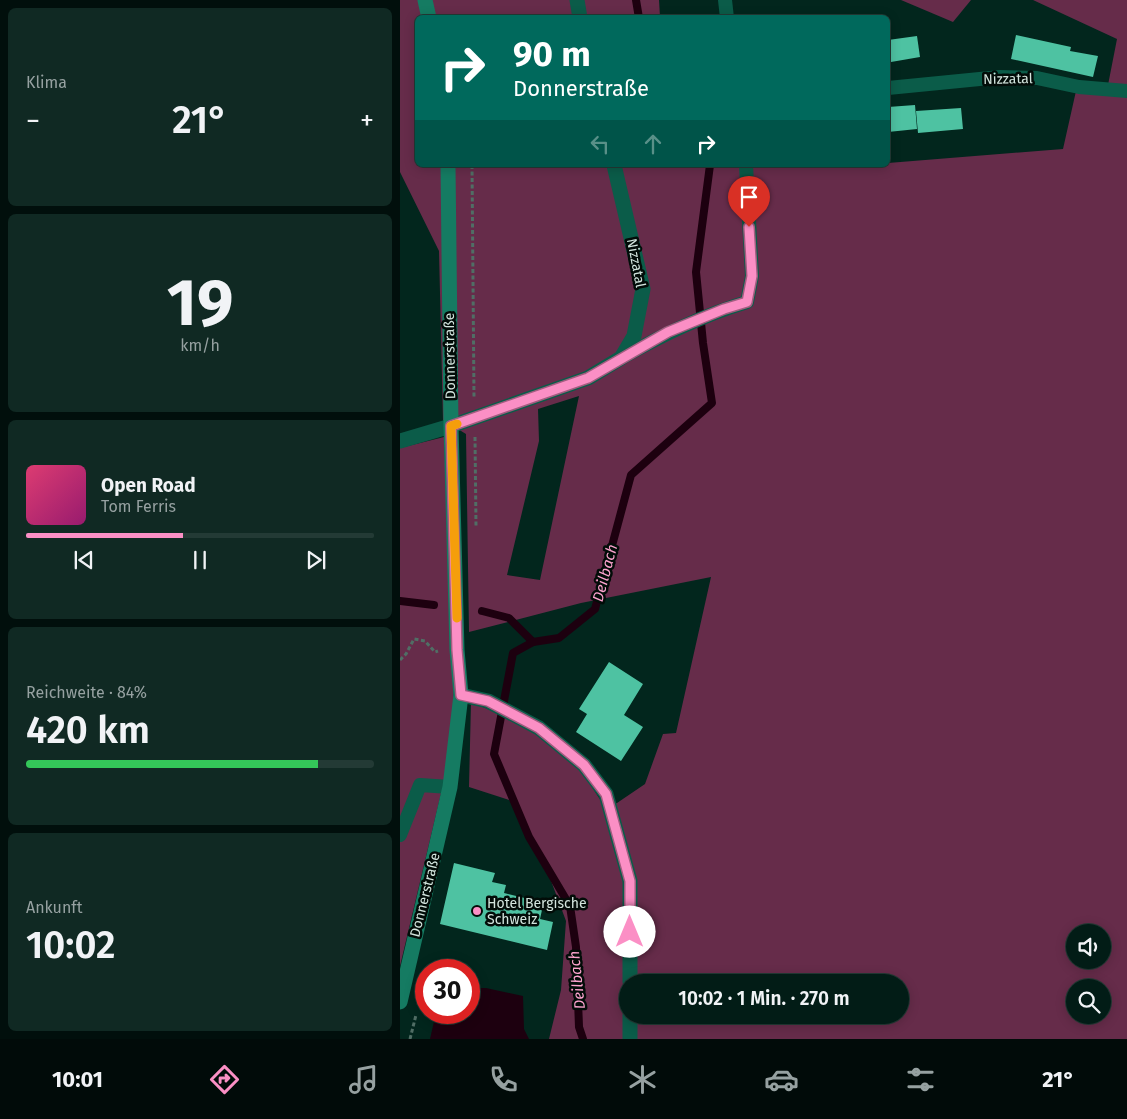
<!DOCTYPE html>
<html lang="de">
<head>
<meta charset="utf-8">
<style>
  :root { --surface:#021c16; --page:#102923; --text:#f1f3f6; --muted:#96a1a1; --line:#233a35; --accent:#fb8fc5 }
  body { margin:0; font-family:"Fira Sans",sans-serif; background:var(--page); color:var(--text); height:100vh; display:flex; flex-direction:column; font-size:19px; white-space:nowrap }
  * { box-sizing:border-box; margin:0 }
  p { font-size:16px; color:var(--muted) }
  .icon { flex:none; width:28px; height:28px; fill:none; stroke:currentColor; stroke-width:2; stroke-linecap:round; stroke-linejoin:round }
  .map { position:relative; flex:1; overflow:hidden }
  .details { display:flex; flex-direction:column; gap:8px; padding:8px; background:#010f0c; width:400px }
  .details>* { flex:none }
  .banner { position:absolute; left:15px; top:15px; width:475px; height:152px; border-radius:8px; box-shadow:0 2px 12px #0003,0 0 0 1px var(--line); background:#00695c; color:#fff; overflow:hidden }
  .controls { position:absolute; left:666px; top:924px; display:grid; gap:10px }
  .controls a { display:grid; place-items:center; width:45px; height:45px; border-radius:50%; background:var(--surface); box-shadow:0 2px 12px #0003,0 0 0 1px var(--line); font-size:25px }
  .speed { position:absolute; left:15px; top:959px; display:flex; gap:10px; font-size:25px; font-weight:700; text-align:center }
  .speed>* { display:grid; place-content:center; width:65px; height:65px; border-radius:50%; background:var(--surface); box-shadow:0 2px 12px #0003,0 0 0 1px var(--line); line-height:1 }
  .speed .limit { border:8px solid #d22; background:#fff; color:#111 }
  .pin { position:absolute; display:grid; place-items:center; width:42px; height:42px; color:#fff; margin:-51px -21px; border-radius:50% 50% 50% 0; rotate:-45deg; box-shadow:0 0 5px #0007 }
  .pin .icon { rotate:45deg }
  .me { position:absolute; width:55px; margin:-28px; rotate:0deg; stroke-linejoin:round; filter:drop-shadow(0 0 4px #0008) }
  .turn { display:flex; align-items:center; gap:18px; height:105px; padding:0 15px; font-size:22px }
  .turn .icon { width:65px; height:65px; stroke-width:2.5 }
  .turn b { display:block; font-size:35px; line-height:42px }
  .lanes { display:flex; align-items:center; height:48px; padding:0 15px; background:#0003; justify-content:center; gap:25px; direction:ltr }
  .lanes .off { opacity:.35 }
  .big { font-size:38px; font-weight:600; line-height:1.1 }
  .details .widget { flex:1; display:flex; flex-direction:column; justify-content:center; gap:8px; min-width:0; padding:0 18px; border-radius:8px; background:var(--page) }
  .details .dial { align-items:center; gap:0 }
  .dial b { font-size:65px; line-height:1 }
  .song { display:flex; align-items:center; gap:15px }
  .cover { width:60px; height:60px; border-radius:8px; background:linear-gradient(135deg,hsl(340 70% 55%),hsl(320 70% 35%)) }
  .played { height:5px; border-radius:2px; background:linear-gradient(90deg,var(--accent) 45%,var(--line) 45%) }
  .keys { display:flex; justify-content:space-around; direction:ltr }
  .heat { display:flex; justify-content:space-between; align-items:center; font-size:28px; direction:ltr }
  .charge { height:8px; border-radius:4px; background:linear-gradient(90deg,#34c759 84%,var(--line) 0) }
  .trip { position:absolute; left:219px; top:974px; width:290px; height:50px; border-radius:25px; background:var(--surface); box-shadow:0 2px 12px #0003,0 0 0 1px var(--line); font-weight:600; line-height:50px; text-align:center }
  .tabs { display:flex; height:80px; justify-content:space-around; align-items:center; background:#010b09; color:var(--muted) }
  .tabs .icon { width:35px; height:35px }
  .tabs .active { color:var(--accent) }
  .tabs b { font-size:22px; color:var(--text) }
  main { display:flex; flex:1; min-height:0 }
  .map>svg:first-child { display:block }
  .green { fill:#662c4a; fill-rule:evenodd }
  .water { fill:#1d000f }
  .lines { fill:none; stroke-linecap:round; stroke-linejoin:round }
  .stream { stroke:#1d000f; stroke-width:8 }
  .building { fill:#4ec2a2 }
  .path { stroke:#506e65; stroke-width:3; stroke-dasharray:4 2.5; stroke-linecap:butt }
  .service { stroke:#0b5c49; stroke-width:14 }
  .minor { stroke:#0b5c49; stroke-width:15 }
  .secondary { stroke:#157b62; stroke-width:15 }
  .route-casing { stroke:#a35d80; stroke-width:12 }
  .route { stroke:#fb8fc5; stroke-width:9 }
  .slow { stroke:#f59e0b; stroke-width:9 }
  .poi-dot { fill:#fb8fc5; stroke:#020c08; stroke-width:2 }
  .labels { text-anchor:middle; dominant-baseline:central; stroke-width:5; stroke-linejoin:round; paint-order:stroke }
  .street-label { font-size:14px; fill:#d3e5de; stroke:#020c08 }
  .poi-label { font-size:14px; fill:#d3e5de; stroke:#020c08; text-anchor:start }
  .water-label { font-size:15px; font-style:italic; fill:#fca3ce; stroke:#020c08 }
</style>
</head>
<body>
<main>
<section class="details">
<div class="widget"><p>Klima</p>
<div class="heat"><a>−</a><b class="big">21°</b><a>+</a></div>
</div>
<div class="widget dial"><b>19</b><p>km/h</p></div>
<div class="widget">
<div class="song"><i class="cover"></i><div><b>Open Road</b><p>Tom Ferris</p></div></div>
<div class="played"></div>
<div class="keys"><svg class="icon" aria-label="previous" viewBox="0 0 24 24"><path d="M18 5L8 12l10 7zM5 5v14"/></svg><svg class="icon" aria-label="pause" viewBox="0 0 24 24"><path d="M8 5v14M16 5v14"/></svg><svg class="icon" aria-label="next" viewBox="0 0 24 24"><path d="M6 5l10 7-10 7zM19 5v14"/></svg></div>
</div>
<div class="widget"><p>Reichweite · 84%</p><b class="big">420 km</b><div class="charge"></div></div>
<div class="widget"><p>Ankunft</p><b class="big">10:02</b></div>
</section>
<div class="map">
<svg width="727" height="1039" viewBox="0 0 727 1039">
  <rect width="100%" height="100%" fill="#02261d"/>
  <g class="green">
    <path d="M0,0H259L260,17L18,18V165H488V163L663,149L676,91L727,94V1039H149L161,990L166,921L144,862L112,801L69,787L71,702L132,728L180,769L205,807L217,803L245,784L263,734L276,733L311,577L181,603L69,632L66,434L43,420L39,251L0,172ZM179,396L140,580L107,575L139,441L138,409ZM675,932H702V960H675ZM228,982H500V1015H228ZM675,988H702V1015H675Z"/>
    <path d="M501,0H571L553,22Z"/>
    <path d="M633,0H727V85H708L717,39Z"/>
    <path d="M44,437L54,700L44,781L0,966V448Z"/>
  </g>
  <path class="water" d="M69,988H86L123,996L124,1029L129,1039H30L36,1013L69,1012Z"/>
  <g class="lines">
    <g class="stream">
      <path d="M236,0L239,18"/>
      <path d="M0,601L34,605"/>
      <path d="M82,611L109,618L133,642"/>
      <path d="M183,1039L179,1027L176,947L170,906L129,837L94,754L113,653L133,642L159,638L195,609L231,475L312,403L303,343L296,272L310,165"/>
    </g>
  </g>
  <g class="building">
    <path d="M616,35L671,47L670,51L698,56L693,77L611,59Z"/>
    <path d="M517,36L520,57L491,62L488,40Z"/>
    <path d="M515,105L517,129L488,132V107Z"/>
    <path d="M561,108L563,129L518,133L516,111Z"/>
    <path d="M209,662L243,684L224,715L243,727L221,761L176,732L187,714L179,709Z"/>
    <path d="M54,863L95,873L92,882L106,885L104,893L137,901L136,908L142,910L140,919L153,922L147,950L40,924Z"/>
  </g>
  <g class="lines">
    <g class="path">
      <path d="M72,165L74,398"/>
      <path d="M75,437L76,526"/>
      <path d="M0,660L6,654L14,639L25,641L35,652L38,651"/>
      <path d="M10,1039L16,1015"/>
    </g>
    <g class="service">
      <path d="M325,0L327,18"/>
      <path d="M488,88L600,77L637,78L679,87L727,91"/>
      <path d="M221,358C263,335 301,316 347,302L352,276L346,165"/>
      <path d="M0,835L20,785L50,787"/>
    </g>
    <g class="minor">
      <path d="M177,0L180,18"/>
      <path d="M0,441L51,426L188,378L221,358L234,336L243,289L214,165"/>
      <path d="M61,695L88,701L139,728L184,765L206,794L230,881V982"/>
      <path d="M230,1039V1015"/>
    </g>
    <g class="secondary">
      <path d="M25,0L29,18"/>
      <path d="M0,1002L50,787L61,695L57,650L51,426L48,165"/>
    </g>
  </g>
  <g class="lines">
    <g class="route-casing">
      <path id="route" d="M230,932V881L206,794L184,765L139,728L88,701L61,695L57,650L51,426L188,378L268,332L324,309L347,302L352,276L349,227"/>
    </g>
    <use href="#route" class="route"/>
    <path class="slow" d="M57,424L51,426L57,618"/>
  </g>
  <circle class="poi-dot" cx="77" cy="911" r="5"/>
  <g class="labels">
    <g class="street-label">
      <text transform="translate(608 79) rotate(-1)">Nizzatal</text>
      <text transform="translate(236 263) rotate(79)">Nizzatal</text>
      <text transform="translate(50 356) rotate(-91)">Donnerstraße</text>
      <text transform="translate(25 895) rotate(-76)">Donnerstraße</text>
    </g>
    <g class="poi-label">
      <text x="87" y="903">Hotel Bergische<tspan x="87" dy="16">Schweiz</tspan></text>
    </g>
    <g class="water-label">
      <text transform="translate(205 573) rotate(-75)">Deilbach</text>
      <text transform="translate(177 980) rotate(-96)">Deilbach</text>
    </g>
  </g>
</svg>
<div class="controls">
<a><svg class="icon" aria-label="sound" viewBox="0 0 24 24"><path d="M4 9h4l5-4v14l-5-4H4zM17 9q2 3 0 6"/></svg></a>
<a><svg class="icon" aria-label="search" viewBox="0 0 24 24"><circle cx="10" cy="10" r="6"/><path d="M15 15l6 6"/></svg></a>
</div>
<div class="speed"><div class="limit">30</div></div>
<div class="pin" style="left:349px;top:227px;background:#d93025"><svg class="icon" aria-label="arrive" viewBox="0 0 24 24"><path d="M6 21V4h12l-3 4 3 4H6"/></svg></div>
<svg class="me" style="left:230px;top:932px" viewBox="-20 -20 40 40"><circle r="19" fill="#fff"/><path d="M0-13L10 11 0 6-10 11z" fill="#fb8fc5"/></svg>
<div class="trip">10:02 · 1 Min. · 270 m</div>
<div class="banner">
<div class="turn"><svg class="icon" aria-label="right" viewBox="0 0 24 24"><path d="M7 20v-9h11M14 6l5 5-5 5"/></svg><div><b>90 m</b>Donnerstraße</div></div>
<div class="lanes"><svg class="icon off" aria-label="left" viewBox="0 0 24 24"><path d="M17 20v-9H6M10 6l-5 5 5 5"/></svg><svg class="icon off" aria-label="ahead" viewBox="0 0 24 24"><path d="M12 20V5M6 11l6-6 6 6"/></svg><svg class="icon" aria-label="right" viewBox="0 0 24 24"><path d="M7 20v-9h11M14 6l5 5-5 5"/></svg></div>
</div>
</div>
</main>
<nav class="tabs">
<b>10:01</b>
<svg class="icon active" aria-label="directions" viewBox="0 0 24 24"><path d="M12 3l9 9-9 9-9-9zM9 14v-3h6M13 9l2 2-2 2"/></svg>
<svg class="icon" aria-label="music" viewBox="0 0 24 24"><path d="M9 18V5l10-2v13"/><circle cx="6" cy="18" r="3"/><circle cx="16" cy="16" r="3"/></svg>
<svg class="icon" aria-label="phone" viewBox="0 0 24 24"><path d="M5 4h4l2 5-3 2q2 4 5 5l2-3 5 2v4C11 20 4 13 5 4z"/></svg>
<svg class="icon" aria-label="climate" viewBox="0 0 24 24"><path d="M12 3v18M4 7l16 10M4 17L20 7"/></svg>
<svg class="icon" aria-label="car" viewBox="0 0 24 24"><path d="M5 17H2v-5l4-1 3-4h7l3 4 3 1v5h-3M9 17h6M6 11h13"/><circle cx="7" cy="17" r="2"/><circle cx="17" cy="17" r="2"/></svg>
<svg class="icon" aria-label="filters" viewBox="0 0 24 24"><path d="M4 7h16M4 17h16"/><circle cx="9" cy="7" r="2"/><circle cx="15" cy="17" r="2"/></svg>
<b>21°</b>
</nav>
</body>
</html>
